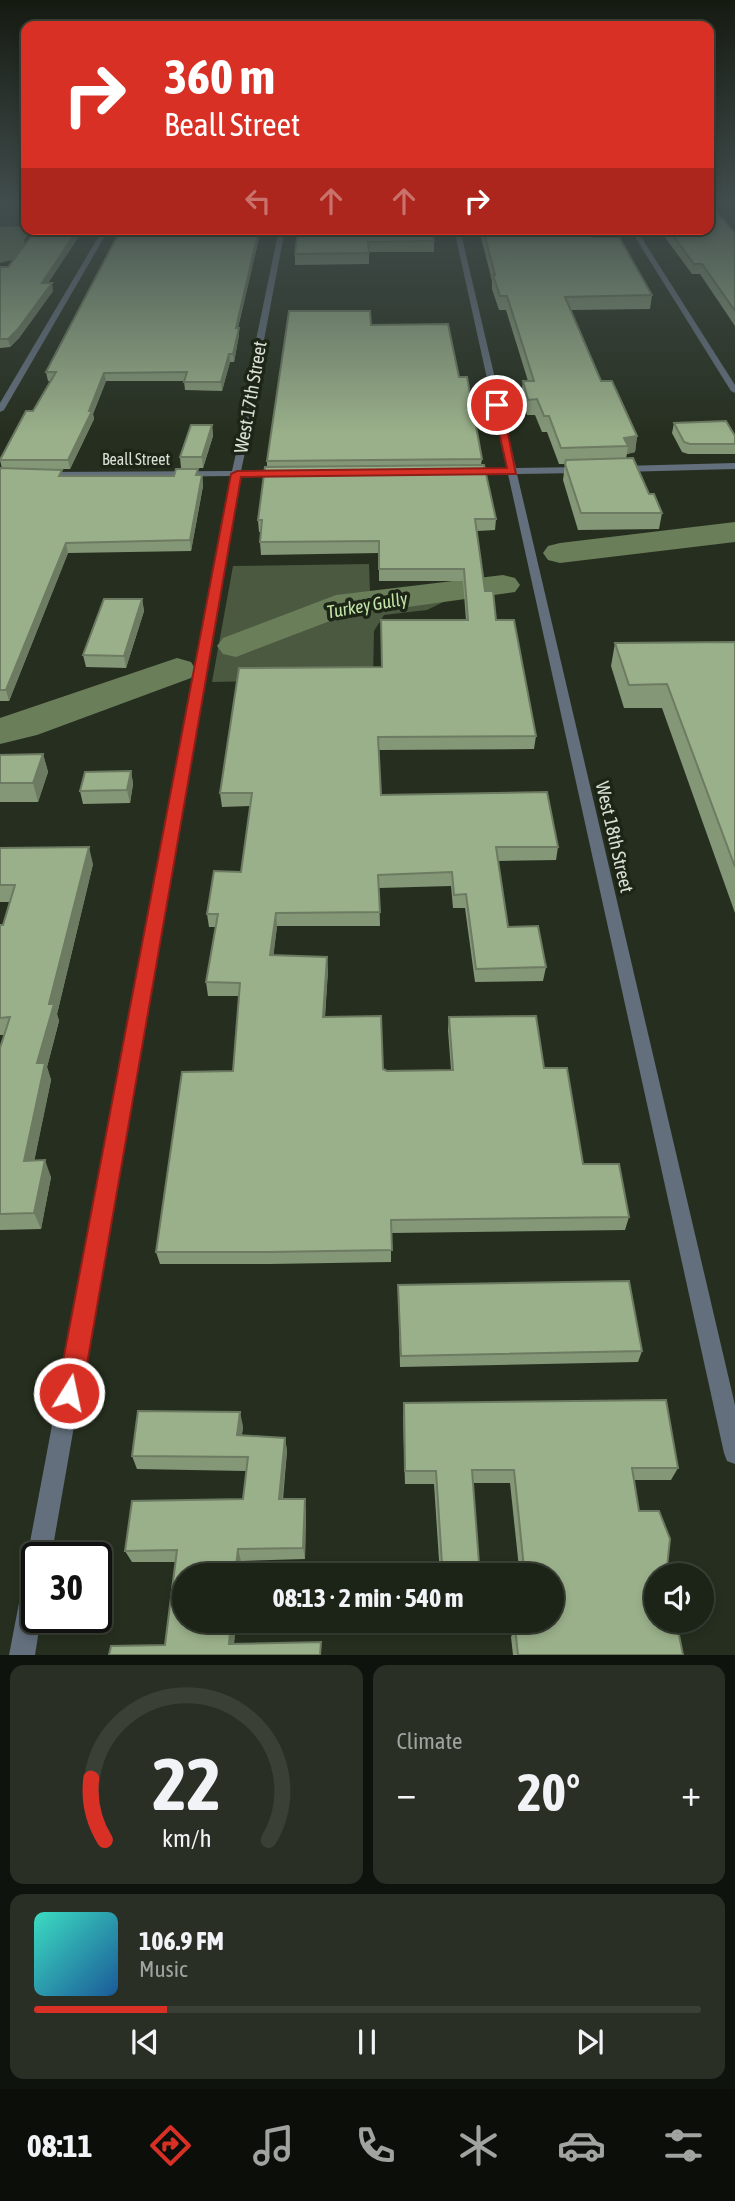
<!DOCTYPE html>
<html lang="en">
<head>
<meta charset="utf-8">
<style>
  :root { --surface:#1c2317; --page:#292f24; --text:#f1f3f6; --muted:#a0a4a1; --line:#3a4036; --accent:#d93025 }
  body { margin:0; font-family:"Asap Condensed",sans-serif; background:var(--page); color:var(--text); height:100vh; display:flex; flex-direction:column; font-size:26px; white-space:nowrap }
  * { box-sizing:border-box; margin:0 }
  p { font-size:23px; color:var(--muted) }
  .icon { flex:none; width:38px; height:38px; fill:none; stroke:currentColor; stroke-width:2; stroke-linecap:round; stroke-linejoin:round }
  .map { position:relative; height:1655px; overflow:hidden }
  .side { display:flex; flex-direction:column; gap:10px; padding:10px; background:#0f130d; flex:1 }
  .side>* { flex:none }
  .banner { position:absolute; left:21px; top:21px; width:693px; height:214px; border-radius:14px; box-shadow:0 4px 10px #0003,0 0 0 2px var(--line); background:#d93025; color:#fff; overflow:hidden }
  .buttons { position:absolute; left:644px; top:1563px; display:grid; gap:14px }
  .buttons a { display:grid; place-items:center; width:70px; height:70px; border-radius:50%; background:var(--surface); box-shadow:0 4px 10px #0003,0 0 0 2px var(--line); font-size:35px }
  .speed { position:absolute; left:21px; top:1542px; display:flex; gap:14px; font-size:35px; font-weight:700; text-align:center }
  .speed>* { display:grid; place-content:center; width:91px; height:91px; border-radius:50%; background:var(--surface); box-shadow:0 4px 10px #0003,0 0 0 2px var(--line); line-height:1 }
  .speed .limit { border:4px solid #111; border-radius:10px; background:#fff; color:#111 }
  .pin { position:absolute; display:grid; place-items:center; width:60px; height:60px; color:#fff; margin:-30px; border:4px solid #fff; border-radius:50%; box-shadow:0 2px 7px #0007 }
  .me { position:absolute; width:77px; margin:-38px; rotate:10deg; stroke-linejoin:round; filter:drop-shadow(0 0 5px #0008) }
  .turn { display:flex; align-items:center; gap:24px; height:147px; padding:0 28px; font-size:32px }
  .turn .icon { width:91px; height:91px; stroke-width:2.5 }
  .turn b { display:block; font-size:49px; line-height:60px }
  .lanes { display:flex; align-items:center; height:66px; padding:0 28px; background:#0003; justify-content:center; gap:35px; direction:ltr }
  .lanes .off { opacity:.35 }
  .big { font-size:52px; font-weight:700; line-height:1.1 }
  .side .widget { flex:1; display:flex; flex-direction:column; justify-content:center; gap:10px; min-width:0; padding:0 24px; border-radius:14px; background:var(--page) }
  .side .dial { align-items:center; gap:0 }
  .dial svg { height:182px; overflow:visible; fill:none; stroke:var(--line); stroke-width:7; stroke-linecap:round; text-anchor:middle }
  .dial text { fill:var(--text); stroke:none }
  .song { display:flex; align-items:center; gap:21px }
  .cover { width:84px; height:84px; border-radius:10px; background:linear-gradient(135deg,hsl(170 70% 55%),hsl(210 70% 35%)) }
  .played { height:7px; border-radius:4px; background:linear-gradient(90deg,var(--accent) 20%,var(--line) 20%) }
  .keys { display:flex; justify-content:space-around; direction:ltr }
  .heat { display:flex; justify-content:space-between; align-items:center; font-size:38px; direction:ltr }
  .side .tiles { flex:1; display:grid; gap:10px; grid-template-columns:1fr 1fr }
  .widget:last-child { grid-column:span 2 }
  .trip { position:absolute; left:172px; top:1563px; width:392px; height:70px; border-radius:35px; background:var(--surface); box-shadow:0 4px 10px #0003,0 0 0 2px var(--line); font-weight:700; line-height:70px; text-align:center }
  .tab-bar { display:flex; height:112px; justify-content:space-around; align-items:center; background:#0b0e09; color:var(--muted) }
  .tab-bar .icon { width:49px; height:49px }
  .tab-bar .active { color:var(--accent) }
  .tab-bar b { font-size:32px; color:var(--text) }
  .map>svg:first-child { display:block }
  .green { fill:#4b5940 }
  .water { fill:#6a7e5a }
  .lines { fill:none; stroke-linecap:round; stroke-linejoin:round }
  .river { fill:#6a7e5a; fill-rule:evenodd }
  .minor { fill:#636f7d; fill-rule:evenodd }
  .tertiary { fill:#636f7d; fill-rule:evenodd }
  .wall { fill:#849777 }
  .shaded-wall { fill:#6c7b61 }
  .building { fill:#9ab08a; stroke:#6c7b61; stroke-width:2 }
  .route { fill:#d93025; stroke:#8d1f18; stroke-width:2 }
  .labels { text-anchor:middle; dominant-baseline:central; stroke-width:7; stroke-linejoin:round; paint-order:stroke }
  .far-street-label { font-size:16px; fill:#dae0d6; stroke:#1d2516 }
  .far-water-label { font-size:18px; font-style:italic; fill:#c3e5a9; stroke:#1d2516 }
  .street-label { font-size:19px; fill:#dae0d6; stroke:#1d2516 }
</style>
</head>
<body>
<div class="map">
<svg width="735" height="1655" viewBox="0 0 735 1655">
  <rect width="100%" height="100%" fill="#262f1f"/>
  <path class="green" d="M369,564L370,592H420L466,580H508L510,592L456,596L427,610L384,615L374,631L373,678L212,682L233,566Z"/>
  <path class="water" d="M26,226V229H32L24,240L26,251L16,259L0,263V227Z"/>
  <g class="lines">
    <g class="river">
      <path d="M735,522V542L560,563L548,560L543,553L548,546L560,543Z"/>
      <path d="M503,575L515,578L520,585L515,592L343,616L236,657L223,654L217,646L223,638L336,595Z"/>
      <path d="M177,658L191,662L196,670L191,678L37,735L0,744V718Z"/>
    </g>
    <g class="minor">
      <path d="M103,229H109L4,410L0,412V403Z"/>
      <path d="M279,229H285L264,340L263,368L241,471L282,470L287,473L282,476H240L51,1558H37V1617H41L35,1655H9L25,1572L29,1563L27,1558L231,476L47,478L42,475L47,472L232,471L255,368L256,340Z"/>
      <path d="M454,229H460L516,468L583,467L588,470L583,473L517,474L735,1405V1464L727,1461L724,1453L508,474L467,475L462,472L467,469H507Z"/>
      <path d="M735,463V469L621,472L616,469L621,466Z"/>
    </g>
    <path class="tertiary" d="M630,229H636L735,385V393L731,391Z"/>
  </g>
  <g class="wall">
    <path d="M298,229L434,241V252H369V264L295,265V254Z"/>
    <path d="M479,229H602L598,237L652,295L650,309L571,310L601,381L637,436L635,452L627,454L626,458L662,513L659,529L578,530L563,480L565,464H559L547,432H542L535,415H527L521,396L523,381H528L506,310H499L492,289V281Z"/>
    <path d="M662,229H709L735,233V326L700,274H692L661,232Z"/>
    <path d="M260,234L238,328L239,335L234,362H230L222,391L185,390L184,381H106L93,414L94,419L70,469H28L63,476L202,475L203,486L191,551L68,553L9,701H0V468L2,469L0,460L33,411L51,381H48L46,372Z"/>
    <path d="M0,267L48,283L53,291L19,338L10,347L0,348Z"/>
    <path d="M371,325L459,377L482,459L481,465L496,519L495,530L477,531L485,591L536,736L534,749L379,750L381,795L558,847L556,860L498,861L508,927L546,967L543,981L475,982L465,908H453L451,886L379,888L380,926H277L273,956L328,970L325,1017L387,1071L451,1070L448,1030L449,1017L544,1068L583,1164L629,1217L625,1230L391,1233V1262L270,1264H160L156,1252L233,1071L239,996H208L206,982L216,927H209L207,914L241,872L250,806L222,807L220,793L381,667L466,620L463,581H379V553L261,555L260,542L261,532H259L258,520L267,467V461Z"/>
    <path d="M674,423L735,436V454H688L682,452L672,433Z"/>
    <path d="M212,425L213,436L203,468H181L180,457Z"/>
    <path d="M142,599L144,611L126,668L86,667L83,655Z"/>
    <path d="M735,642V913L662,708H624L611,666L615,643Z"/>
    <path d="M43,754L48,772L38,802H0V755Z"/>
    <path d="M131,771L133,784L130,803L83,804L80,791Z"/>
    <path d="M0,848L93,864L57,1014L59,1021L47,1067L51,1080L34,1161L51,1177L41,1229L0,1230V1048L4,1035H0V925H3L10,902H0Z"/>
    <path d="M398,1285L642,1351L638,1362L400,1367Z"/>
    <path d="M404,1403L678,1468L671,1480H634L639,1511L656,1575L683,1655H513L511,1637L515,1627H517L516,1620H551V1575H514L516,1568H519L510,1483H473L479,1563L476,1574L440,1575L434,1484H405L403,1417Z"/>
    <path d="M243,1426L242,1435L285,1438L287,1451L283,1499L306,1511L305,1559L241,1561L240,1575H184V1620H236L234,1644L165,1645L176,1562H132L125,1551L243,1499L246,1471L137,1469L132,1456Z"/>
  </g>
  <g class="shaded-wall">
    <path d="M78,229H84L43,291L42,283Z"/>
    <path d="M259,229L260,234L236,335V328Z"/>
    <path d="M598,229H602L592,250L594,237Z"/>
    <path d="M52,283L53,291L19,338L10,347L8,339Z"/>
    <path d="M239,328V335L234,362L233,354Z"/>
    <path d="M229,354L230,362L222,391L221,382Z"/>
    <path d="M104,373L106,381L93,414L94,419L70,469L68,460Z"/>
    <path d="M212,425L213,436L203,468L202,457Z"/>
    <path d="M637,436L635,452L627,454L628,446L624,438Z"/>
    <path d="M202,475L203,486L191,551L190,540Z"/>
    <path d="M66,543L68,553L9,701L6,690Z"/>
    <path d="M142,599L144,611L126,668L124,656Z"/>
    <path d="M43,754L48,772L38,802L33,783Z"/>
    <path d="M131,771L133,784L130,803L127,790Z"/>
    <path d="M89,847L93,864L57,1014L59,1021L47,1067L51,1080L31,1177L24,1161L37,1063L49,1004Z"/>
    <path d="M276,913L277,926L272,969L270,955Z"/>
    <path d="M327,957L328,970L324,1030L323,1017Z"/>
    <path d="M45,1160L51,1177L41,1229L34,1213Z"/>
    <path d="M240,1412L243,1426L240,1449L237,1435Z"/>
    <path d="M285,1438L287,1451L281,1511L279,1499Z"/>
    <path d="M305,1499L306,1511L305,1559L303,1548Z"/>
    <path d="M238,1549L241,1561L240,1575H235Z"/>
    <path d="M231,1620H236L233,1654L229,1644Z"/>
  </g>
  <g class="building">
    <path d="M709,204H710L735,233V311L702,264H694L668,229H709Z"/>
    <path d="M37,229H78L42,283H52L18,329L8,339H0V267H8Z"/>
    <path d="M121,229H259L236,328H239L233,354H229L221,382H184L187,372L104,373L89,411H92L68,460H0L26,411H33L56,372H46Z"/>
    <path d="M298,229H432L434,241L368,242L369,253L295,254Z"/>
    <path d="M483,229H598L594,237H619L652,295L565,297L601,381H612L637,436L624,438L628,446L561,448L549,416H544L537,399L528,400L523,381H534L507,296H500L493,275H495Z"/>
    <path d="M289,311H370L371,325L448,324L459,377H467L482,459L267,461Z"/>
    <path d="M726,421L735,436V444H690L684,442L674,423Z"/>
    <path d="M191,425H212L202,457H180Z"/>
    <path d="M633,458L649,494H654L662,513H581L565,464L566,460Z"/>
    <path d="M484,465L496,519H475L485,591H493L496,620H514L536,736L378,737L381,795L547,792L558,847H496L508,927L538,926L546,967L476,969L466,894L454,895L452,872L378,875L380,912L276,913L270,955L327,957L323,1017L381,1016L383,1069L387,1071L453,1070L449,1017L536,1016L544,1068H567L583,1164H619L629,1217L391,1220L392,1250L268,1252H156L182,1072L233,1071L240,983L206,982L218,914H207L214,871L241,872L252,793H220L239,668L382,667L381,620H468L464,569H379V541L260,542L262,520H258L265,467Z"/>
    <path d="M0,468L62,470L59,476H174L176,469H198L196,475H202L190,540L66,543L6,690H0Z"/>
    <path d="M104,599H142L124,656L83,655Z"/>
    <path d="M735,642V867L667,684L629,685L615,643Z"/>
    <path d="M43,754L33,783H0V755Z"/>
    <path d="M131,771L127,790L80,791L85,772Z"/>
    <path d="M89,847L49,1004H54L37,1063H45L24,1161L45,1160L34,1213L0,1214V1048L10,1017L0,1018V925H3L15,885H0V848Z"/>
    <path d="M629,1281L642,1351L401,1356L398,1285Z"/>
    <path d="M666,1400L678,1468H632L639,1511H659L670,1539L667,1567L668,1575H656V1620H676L683,1655H518L515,1627H522L521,1620H551V1575H517L516,1568H524L514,1470H472L479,1563L442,1564L436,1471H405L404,1403Z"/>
    <path d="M138,1411L240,1412L237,1435L285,1438L279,1499H305L303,1548L238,1549L235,1575H184V1620H231L229,1644L321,1642L320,1655H109L111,1646L165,1645L177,1550L125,1551L132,1501L243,1499L248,1457L132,1456Z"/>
  </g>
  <linearGradient id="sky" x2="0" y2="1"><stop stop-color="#151a11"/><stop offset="0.47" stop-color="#414d4d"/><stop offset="1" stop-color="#414d4d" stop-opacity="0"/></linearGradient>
  <rect width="735" height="435" fill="url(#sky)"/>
  <path class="route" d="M497,402L502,405L516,474L241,477L82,1393L78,1402L69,1405L61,1402L57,1393L231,474L237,471L507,468L493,405Z"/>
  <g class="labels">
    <g class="far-street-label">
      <text x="136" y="459">Beall Street</text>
    </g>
    <g class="far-water-label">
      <text transform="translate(367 605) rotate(-10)">Turkey Gully</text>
    </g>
    <g class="street-label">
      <text transform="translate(250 397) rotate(-80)">West 17th Street</text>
      <text transform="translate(615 837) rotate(77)">West 18th Street</text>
    </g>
  </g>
</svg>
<div class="buttons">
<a><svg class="icon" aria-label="sound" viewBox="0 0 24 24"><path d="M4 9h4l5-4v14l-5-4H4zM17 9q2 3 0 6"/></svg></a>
</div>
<div class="speed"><div class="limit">30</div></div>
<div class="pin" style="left:497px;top:405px;background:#d93025"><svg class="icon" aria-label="arrive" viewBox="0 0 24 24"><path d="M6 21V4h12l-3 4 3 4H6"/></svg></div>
<svg class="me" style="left:69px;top:1393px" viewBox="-20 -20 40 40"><circle r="17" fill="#d93025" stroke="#fff" stroke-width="3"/><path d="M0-11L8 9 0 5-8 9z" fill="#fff"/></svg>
<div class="trip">08:13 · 2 min · 540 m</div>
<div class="banner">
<div class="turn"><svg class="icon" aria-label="right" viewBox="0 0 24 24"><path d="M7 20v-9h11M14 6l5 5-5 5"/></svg><div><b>360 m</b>Beall Street</div></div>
<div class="lanes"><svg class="icon off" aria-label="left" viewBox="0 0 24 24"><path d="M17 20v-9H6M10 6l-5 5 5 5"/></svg><svg class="icon off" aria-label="ahead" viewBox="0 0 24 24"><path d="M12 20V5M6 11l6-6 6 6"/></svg><svg class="icon off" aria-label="ahead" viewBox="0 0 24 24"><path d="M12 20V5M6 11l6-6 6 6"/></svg><svg class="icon" aria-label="right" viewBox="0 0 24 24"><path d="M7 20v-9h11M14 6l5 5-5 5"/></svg></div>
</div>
</div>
<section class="side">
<div class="tiles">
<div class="widget dial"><svg viewBox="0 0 100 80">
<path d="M14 69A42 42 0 1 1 86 69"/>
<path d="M14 69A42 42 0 0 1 8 42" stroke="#d93025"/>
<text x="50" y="56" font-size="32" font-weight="700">22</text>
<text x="50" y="72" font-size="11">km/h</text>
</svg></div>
<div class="widget"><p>Climate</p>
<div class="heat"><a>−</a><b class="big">20°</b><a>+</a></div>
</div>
<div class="widget">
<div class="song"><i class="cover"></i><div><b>106.9 FM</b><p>Music</p></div></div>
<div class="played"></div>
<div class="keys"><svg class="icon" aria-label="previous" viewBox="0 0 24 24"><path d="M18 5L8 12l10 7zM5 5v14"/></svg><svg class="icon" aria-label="pause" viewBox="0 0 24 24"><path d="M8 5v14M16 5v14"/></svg><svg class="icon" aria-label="next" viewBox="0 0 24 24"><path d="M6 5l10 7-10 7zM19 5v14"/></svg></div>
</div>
</div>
</section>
<nav class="tab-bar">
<b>08:11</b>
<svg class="icon active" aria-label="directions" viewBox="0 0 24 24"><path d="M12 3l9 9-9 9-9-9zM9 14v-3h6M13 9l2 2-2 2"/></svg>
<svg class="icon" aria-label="music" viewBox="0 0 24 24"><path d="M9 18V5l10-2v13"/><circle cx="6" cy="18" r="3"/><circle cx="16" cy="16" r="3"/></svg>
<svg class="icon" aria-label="phone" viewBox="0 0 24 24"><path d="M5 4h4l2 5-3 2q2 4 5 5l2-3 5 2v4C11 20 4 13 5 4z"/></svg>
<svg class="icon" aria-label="climate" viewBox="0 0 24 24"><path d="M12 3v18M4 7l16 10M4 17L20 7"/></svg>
<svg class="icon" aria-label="car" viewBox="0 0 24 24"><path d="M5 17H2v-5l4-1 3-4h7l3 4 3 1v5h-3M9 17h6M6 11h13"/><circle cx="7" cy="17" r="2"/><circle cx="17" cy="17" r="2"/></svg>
<svg class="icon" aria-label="filters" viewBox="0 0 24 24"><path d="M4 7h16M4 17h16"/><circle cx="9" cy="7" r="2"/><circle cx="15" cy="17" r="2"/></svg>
</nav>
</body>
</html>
